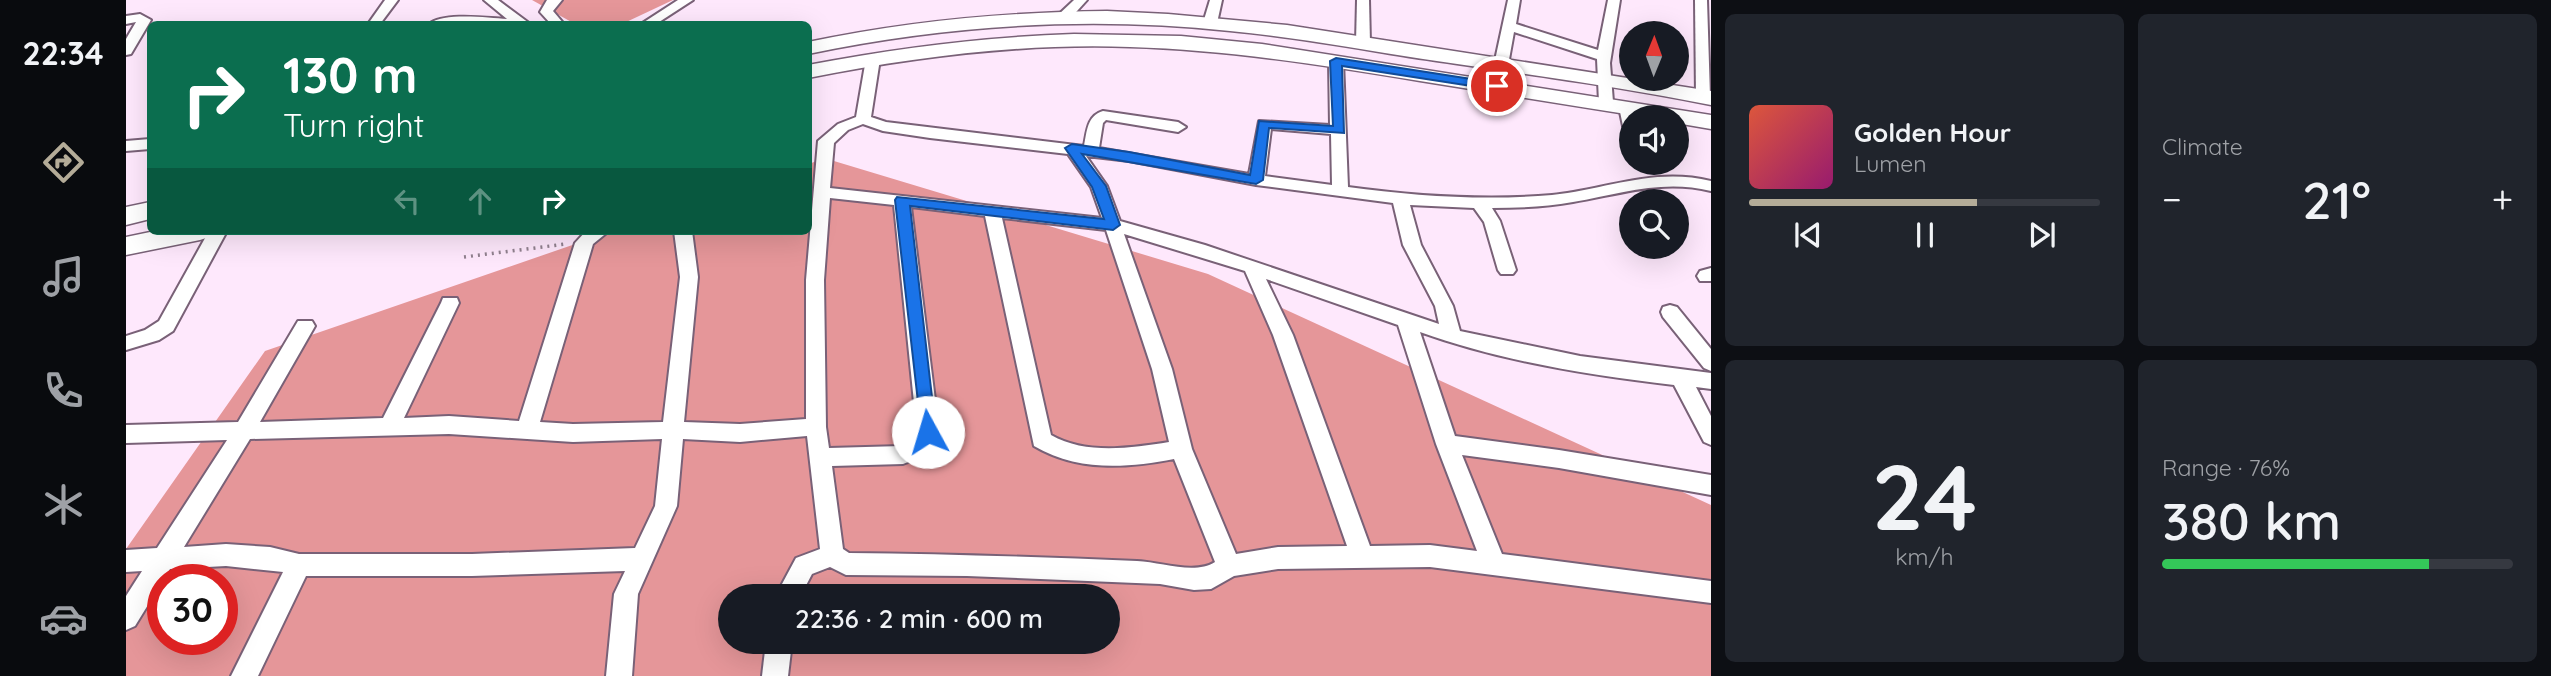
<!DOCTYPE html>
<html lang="en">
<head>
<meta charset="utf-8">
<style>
  :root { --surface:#171b24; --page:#20242c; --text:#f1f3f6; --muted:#9ea1a6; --line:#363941; --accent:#b4ac98 }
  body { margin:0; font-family:Quicksand,sans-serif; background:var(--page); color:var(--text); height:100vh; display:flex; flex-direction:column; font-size:26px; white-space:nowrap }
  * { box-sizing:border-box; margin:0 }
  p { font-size:23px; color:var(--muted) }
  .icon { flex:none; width:38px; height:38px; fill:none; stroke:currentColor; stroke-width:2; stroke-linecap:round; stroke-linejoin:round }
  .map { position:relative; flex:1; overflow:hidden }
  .sheet { display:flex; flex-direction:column; gap:14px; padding:14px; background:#0d0f14; width:840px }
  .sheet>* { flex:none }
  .top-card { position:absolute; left:21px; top:21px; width:665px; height:214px; border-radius:10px; box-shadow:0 7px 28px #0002; background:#0b6e4f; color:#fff; overflow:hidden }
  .needle { width:46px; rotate:1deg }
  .controls { position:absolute; left:1493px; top:21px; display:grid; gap:14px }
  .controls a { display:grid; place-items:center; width:70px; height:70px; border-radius:50%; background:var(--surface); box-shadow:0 7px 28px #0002; font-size:35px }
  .speed { position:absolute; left:21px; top:564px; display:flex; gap:14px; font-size:35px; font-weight:700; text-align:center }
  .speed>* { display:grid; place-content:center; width:91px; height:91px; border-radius:50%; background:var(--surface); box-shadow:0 7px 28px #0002; line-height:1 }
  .speed .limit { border:10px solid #d22; background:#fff; color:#111 }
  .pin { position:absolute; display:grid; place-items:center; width:60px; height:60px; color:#fff; margin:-30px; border:4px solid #fff; border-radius:50%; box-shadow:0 2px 7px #0007 }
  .me { position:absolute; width:77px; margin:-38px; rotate:354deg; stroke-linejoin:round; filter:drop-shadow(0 0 5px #0008) }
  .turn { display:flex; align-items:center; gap:24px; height:147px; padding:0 21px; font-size:32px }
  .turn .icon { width:91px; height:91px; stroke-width:2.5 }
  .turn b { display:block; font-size:49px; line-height:60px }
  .lanes { display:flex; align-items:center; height:66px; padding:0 21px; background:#0003; justify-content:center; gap:35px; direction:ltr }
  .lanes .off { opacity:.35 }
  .big { font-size:52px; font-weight:600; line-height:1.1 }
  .sheet .widget { flex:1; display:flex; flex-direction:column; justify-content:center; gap:10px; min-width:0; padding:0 24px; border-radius:10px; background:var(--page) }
  .sheet .dial { align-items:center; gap:0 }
  .dial b { font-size:91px; line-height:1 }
  .song { display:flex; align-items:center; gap:21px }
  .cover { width:84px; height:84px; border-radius:10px; background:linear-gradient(135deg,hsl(10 70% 55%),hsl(320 70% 35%)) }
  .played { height:7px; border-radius:4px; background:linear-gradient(90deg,var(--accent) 65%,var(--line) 65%) }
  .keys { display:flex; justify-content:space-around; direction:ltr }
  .heat { display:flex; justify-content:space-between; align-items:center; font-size:38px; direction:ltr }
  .charge { height:10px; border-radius:5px; background:linear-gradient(90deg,#34c759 76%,var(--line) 0) }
  .sheet .tiles { flex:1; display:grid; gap:14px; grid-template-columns:repeat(2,1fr) }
  .trip { position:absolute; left:592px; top:584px; width:402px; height:70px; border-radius:35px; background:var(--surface); box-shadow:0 7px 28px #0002; font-weight:600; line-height:70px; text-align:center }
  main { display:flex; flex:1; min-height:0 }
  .tabs { display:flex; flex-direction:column; width:126px; justify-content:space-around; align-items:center; background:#090b0e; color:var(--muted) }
  .tabs .icon { width:49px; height:49px }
  .tabs .active { color:var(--accent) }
  .tabs b { font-size:32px; color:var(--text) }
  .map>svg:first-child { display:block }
  .forest { fill:#e59699; fill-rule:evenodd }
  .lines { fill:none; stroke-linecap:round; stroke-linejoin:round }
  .street-casing { stroke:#796177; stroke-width:4 }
  .primary-casing { stroke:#796177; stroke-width:3 }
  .path { stroke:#91818f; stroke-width:3.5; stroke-dasharray:2 5; stroke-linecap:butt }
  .street { fill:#fff; fill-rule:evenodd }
  .primary { fill:#fff; fill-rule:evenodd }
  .route { fill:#1a73e8; stroke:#114b97; stroke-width:2 }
</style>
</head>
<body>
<main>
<nav class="tabs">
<b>22:34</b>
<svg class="icon active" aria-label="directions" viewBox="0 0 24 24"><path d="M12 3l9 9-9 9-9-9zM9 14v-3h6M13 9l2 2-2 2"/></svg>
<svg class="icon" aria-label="music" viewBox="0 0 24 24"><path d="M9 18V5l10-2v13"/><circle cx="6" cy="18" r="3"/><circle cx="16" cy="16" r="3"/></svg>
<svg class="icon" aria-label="phone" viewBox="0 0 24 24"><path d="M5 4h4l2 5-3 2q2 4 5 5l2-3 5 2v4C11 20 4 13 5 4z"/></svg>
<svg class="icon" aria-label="climate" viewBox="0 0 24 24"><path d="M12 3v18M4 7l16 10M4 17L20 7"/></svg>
<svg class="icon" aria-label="car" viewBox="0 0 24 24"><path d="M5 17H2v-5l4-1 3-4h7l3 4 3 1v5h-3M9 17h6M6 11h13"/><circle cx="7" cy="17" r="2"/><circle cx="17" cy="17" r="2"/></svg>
</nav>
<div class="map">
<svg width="1585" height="676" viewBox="0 0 1585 676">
  <rect width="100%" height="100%" fill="#fee8fc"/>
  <g class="forest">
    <path d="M406,0H547L496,24H449Z"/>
    <path d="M698,158L1082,274L1585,505V676H0V549L139,351L487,231H682L683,164ZM37,579H96V639H37ZM604,597H982V642H604Z"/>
  </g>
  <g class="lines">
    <g class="street-casing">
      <g id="street">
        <path d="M259,0H272L254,24H242Z"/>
        <path d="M358,0H372L403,23L303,24C318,12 362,18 381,19Z"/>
        <path d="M421,0H436L427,11L438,24H425L414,12Z"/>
        <path d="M552,0H567L530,24H515Z"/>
        <path d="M948,0H961L941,22H931V16Z"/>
        <path d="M1084,0H1096L1091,23L1084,27L1077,23Z"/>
        <path d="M1231,0H1243L1244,43L1237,47L1230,43Z"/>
        <path d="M1382,0H1394L1390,24L1472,50L1482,0H1494L1484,63L1487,102L1485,105L1480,106L1473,102L1471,59L1388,32L1382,65L1375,69L1370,68L1368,65Z"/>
        <path d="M1569,0H1581L1584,97L1577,101L1570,97Z"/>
        <path d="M14,14L25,20L5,54L0,55V39L10,22L0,24V16Z"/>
        <path d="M747,55L754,59L745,117L760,122L958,146C961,131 961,116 977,111L1052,122L1060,127L1052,132L980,120L977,123L973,148L1123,174L1133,121L1204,125L1203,61L1210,57L1217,61L1222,187C1289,196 1358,201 1426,195C1481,189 1529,167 1585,181V191C1536,179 1495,194 1447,202C1420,207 1393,208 1366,208L1374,221L1390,270L1387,274H1375L1372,270L1358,222L1348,208L1284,205L1295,245L1327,306L1334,331L1454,356L1585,373V389L1570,387L1585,416V445L1578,442L1548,385C1462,375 1375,361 1294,332L1329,436L1433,450L1585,475V495L1433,468L1336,455L1376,554L1585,581V603L1304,567L1152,569L1108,576L1085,589L1068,590L1034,584L841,576L720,575L704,567L686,574L674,597H649L670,558L694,549L681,436L614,442L557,439L551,506L512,594L506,676H480L488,594L499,571L346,576H180L132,676H105L157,572L100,566L44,569L9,626L0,630V596L16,571L0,572V550L31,548L101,440L0,443V425L112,422L172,321H186L189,326L134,422L257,418L315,303L317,298H331L333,303L278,418L323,416L393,421L449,243L460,231H483L467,244L414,422L447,424L537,422L554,277L548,231H566L572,277L558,422L614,424L680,419V280L692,141L712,124L730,117L740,59ZM737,124L757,131L804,138L942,154L965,187L976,218L704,188L708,143L722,130ZM1145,129L1205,134L1206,185L1139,176ZM960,156L1003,161L1130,185L1267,203L1277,245L1309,306L1313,324L1079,245L994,221L981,186ZM704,198L768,205L791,432L787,442L776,446L703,448L700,427L698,280ZM785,207L859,216L908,446C952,472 1001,468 1048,459L1089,562C1069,575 1035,562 1011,561C915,557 820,554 723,553L717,549L706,466L777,464L803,454L813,432ZM876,218L980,230L1026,369L1043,442C1005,448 960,455 925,435ZM998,234L1119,271L1147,335L1221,546L1152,547L1110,554L1066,449L1046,369ZM1140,279L1272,325L1310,444L1351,551L1304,545L1244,546L1167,335ZM323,434L447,442L536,439L529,506L509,548L346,554H173L144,547L100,544L58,547L124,439Z"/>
        <path d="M1500,103L1505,104L1510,117H1505V131L1497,126L1493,107Z"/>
        <path d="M24,139V149L0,151V141Z"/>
        <path d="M83,231H101L47,331L33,340L0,350V336L19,330L33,321Z"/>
        <path d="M1585,268V281H1574L1571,276L1574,271Z"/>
        <path d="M1544,305L1551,307L1585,349V371L1578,368L1537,317L1535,312L1537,307Z"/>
        <path d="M640,642H666L662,676H636Z"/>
      </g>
    </g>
    <g class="primary-casing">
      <g id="primary">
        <path d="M981,11L1042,14L1161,25L1585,91V105C1490,86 1393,73 1297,59C1233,49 1169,37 1104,31C962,16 821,25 682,54V42C782,21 880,12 981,11Z"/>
        <path d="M948,34L1055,36L1136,44L1585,115V129L1550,123V117H1519C1444,105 1369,93 1294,81C1197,65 1102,50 1004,47C896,43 788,57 682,78V65C771,48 858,37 948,34Z"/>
        <path d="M24,202V219L0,225V207Z"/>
        <path d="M29,231H87L83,237L74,240L0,255V237Z"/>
      </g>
    </g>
    <path class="path" d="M338,257L440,244"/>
    <use href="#street" class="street"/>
    <use href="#primary" class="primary"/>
  </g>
  <path class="route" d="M1210,58L1371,83L1377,86L1371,90L1216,66L1218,133L1143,128L1137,180L1130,184L956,154L980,186L994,225L987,230L784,206L810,432L808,437L802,439L796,437L769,200L771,197L978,219L966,187L939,148L946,144L1003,152L1124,175L1133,121L1207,126L1204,61Z"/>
</svg>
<div class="controls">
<a><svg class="needle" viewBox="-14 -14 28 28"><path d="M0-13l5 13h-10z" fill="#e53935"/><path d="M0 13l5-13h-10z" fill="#9ea1a6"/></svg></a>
<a><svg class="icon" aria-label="sound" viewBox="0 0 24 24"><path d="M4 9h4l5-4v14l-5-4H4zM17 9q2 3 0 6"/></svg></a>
<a><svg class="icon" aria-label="search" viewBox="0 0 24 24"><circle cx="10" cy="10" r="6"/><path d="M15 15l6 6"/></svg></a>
</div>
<div class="speed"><div class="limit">30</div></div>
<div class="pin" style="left:1371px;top:86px;background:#d93025"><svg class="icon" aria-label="arrive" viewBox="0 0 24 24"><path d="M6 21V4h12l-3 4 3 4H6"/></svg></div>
<svg class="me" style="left:802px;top:432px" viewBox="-20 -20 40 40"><circle r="19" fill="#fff"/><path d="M0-13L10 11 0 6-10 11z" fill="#1a73e8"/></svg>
<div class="trip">22:36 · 2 min · 600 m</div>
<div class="top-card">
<div class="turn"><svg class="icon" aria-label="right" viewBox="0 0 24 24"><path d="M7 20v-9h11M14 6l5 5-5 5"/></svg><div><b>130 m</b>Turn right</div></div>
<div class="lanes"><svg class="icon off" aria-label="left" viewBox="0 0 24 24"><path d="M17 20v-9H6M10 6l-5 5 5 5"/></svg><svg class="icon off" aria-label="ahead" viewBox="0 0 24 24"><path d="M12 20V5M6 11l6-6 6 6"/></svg><svg class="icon" aria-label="right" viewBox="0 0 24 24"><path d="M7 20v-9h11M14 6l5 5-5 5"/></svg></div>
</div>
</div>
<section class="sheet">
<div class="tiles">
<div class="widget">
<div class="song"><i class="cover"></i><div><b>Golden Hour</b><p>Lumen</p></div></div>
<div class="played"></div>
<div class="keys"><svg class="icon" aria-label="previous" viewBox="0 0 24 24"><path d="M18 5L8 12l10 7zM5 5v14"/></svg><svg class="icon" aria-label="pause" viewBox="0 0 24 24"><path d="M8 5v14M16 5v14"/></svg><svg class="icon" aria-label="next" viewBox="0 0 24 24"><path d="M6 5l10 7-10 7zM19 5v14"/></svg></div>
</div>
<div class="widget"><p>Climate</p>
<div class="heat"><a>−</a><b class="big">21°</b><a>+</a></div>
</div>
<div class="widget dial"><b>24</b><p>km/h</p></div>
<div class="widget"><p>Range · 76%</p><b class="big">380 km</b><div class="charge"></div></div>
</div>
</section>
</main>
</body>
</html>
